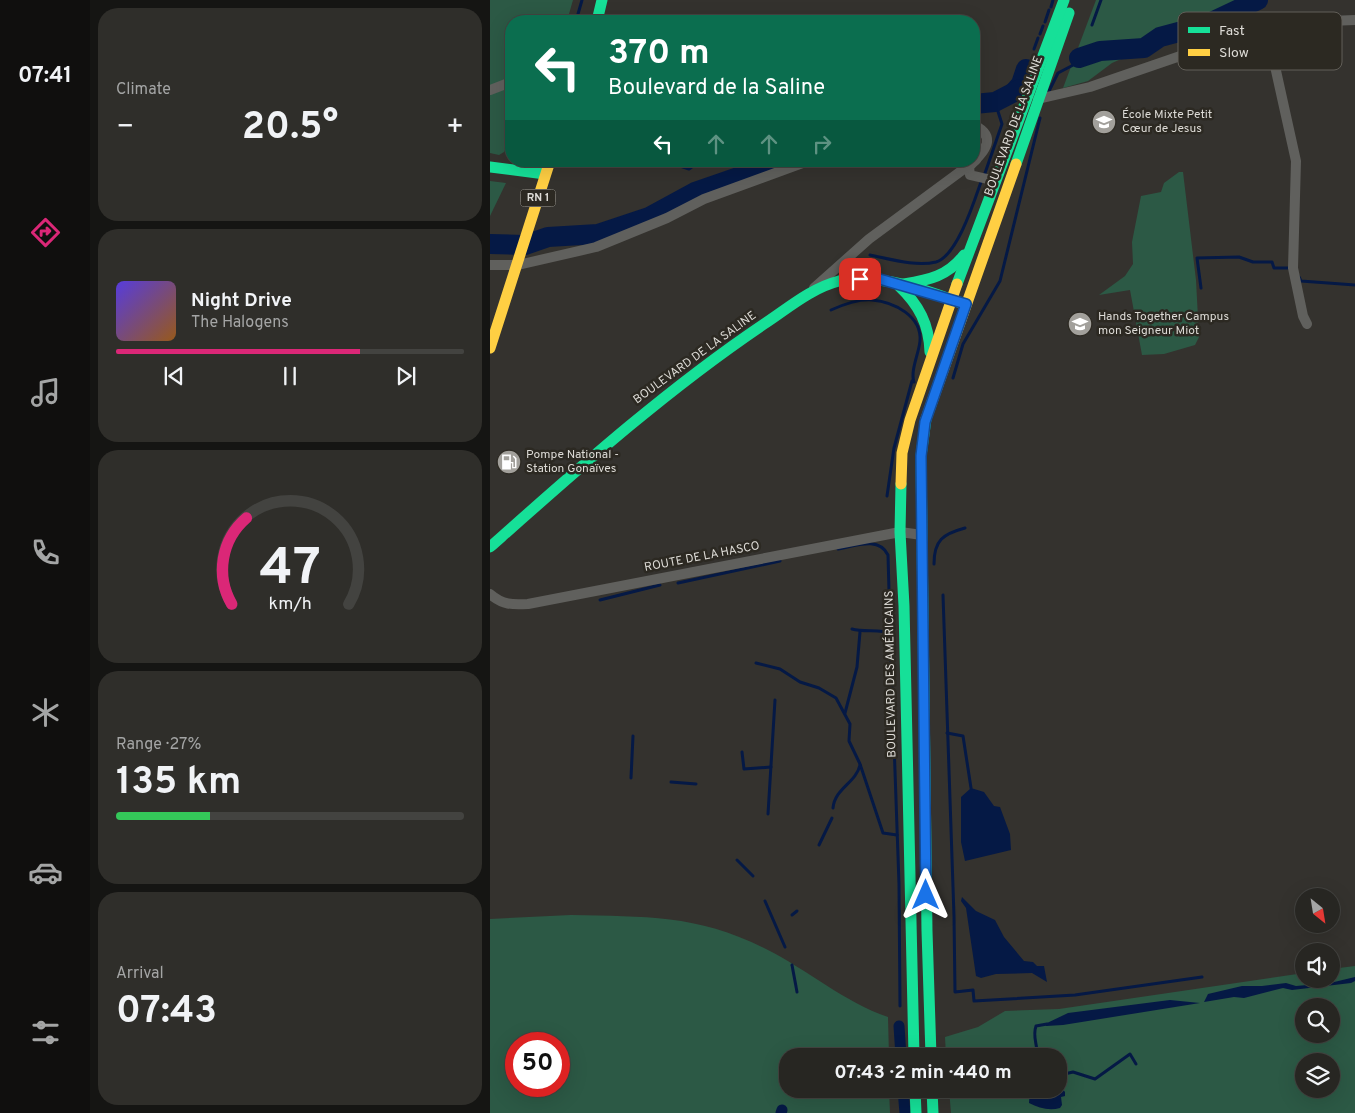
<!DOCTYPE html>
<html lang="en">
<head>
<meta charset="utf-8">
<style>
  :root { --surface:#272622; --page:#2f2e2a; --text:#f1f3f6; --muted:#a4a5a5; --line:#434340; --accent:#db2777 }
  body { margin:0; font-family:Overpass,sans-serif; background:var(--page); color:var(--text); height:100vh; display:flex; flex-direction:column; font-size:19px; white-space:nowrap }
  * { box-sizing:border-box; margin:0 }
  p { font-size:16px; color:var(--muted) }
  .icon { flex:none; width:28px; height:28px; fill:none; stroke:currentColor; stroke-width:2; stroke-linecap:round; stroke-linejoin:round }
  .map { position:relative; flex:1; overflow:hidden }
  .panel { display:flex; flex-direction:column; gap:8px; padding:8px; background:#151513; width:400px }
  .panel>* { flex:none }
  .hud { position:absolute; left:15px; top:15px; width:475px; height:152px; border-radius:20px; box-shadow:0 5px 20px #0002,0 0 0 1px var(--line); background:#0b6e4f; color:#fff; overflow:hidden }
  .needle { width:32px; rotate:150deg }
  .buttons { position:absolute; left:805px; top:888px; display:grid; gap:10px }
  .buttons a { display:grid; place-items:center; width:45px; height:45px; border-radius:50%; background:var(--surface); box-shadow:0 5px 20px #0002,0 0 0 1px var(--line); font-size:25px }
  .speed { position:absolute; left:15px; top:1032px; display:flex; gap:10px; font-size:25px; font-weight:700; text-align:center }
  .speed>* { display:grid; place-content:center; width:65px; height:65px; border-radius:50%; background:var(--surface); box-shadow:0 5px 20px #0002,0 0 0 1px var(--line); line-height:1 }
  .speed .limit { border:8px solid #d22; background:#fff; color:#111 }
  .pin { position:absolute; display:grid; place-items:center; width:42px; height:42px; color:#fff; margin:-21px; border-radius:10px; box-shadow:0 2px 8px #0006 }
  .me { position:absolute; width:55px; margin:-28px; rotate:0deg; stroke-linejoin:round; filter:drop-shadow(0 0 4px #0008) }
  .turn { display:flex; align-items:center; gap:18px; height:105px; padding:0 20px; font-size:22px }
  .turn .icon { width:65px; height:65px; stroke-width:2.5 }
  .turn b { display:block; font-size:35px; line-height:42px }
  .lanes { display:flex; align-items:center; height:48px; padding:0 20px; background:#0003; justify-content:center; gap:25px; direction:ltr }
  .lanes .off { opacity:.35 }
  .big { font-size:38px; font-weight:700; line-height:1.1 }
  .panel .card { flex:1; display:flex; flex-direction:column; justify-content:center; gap:8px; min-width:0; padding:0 18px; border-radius:20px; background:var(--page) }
  .panel .dial { align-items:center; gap:0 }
  .dial svg { height:130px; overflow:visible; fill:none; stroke:var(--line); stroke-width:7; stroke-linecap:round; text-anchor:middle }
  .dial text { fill:var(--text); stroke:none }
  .song { display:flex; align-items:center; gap:15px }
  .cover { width:60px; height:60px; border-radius:8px; background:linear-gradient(135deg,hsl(250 70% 55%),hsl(30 70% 35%)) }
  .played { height:5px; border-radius:2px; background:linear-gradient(90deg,var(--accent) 70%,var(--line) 70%) }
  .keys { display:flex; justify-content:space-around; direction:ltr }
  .heat { display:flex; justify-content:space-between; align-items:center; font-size:28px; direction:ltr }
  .charge { height:8px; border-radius:4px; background:linear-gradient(90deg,#34c759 27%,var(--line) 0) }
  .trip { position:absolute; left:289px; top:1048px; width:288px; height:50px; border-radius:20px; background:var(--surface); box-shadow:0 5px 20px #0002,0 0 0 1px var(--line); font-weight:700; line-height:50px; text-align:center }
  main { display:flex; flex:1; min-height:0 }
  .tab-bar { display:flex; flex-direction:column; width:90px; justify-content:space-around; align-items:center; background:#100f0e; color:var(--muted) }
  .tab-bar .icon { width:35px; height:35px }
  .tab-bar .on { color:var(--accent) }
  .tab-bar b { font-size:22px; color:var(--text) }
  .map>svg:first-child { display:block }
  .green { fill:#2c5945; fill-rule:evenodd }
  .water { fill:#051945 }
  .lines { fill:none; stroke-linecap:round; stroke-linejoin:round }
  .stream { stroke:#051945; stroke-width:3 }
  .canal { stroke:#051945; stroke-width:11 }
  .river { stroke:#051945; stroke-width:20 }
  .street { stroke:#60605d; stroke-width:10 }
  .fast { stroke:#16e098; stroke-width:11 }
  .slow { stroke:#ffcf43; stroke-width:11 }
  .route-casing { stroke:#114b97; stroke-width:12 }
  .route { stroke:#1a73e8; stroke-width:9 }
  .labels { text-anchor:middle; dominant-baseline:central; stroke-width:5; stroke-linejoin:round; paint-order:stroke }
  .shield { fill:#2c2922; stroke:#a8a6a0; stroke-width:1 }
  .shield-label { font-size:11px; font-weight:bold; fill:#dddbd6 }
  .poi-label { font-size:12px; fill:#dddbd6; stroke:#2c2922; text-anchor:start }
  .street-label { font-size:12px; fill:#dddbd6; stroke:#2c2922 }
  .key { fill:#2c2922; stroke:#615e58; stroke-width:1 }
  .key-label { font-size:14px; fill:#dddbd6 }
</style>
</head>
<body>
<main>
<nav class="tab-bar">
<b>07:41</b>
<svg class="icon on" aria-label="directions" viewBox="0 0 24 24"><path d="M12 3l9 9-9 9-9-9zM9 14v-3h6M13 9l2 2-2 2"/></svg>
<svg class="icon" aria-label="music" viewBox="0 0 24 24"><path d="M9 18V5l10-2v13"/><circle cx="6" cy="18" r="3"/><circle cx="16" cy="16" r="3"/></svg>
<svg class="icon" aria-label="phone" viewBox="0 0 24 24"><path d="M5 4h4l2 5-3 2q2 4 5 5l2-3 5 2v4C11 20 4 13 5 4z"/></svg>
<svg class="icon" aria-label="climate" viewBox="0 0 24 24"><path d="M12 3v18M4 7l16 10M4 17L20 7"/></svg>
<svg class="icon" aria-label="car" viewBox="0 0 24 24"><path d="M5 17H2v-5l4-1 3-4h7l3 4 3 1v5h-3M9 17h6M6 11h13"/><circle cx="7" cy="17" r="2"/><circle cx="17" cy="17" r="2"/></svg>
<svg class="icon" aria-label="filters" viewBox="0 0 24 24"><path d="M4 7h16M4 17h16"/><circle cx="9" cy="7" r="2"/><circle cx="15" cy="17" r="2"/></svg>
</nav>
<section class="panel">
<div class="card"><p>Climate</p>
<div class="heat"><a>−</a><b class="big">20.5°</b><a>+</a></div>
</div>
<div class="card">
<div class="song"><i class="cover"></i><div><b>Night Drive</b><p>The Halogens</p></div></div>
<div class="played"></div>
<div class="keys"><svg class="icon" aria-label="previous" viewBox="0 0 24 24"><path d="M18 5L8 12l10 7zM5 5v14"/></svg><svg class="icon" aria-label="pause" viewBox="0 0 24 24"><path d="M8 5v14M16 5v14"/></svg><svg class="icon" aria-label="next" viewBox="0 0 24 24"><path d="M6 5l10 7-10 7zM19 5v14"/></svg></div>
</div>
<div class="card dial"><svg viewBox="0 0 100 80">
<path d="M14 69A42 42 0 1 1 86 69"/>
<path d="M14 69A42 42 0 0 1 23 16" stroke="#db2777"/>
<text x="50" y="56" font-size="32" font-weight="700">47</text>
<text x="50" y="72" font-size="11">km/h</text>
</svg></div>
<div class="card"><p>Range · 27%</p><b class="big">135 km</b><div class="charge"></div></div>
<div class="card"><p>Arrival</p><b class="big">07:43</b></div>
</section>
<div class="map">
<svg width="865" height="1113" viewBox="0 0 865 1113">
  <rect width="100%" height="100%" fill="#34322e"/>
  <g class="green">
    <path d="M0,0H83L77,21H21V143L18,142L14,152L9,155L0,153Z"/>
    <path d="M606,0H748L674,40L622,63L598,81L573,88Z"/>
    <path d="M689,172H693L706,280L709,337L705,345L674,354L652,355L640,290L609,295L635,276L643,264L642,242L651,196L671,192L674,183Z"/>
    <path d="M0,181L16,183L0,216Z"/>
    <path d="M81,915C156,917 207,914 276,949C318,970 354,1002 398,1017L399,1056H298V1089H399L400,1113H0V919ZM26,1044H69V1086H26Z"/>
    <path d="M865,966V1113H461L459,1089H568V1056H456L455,1037L488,1027L515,1011L569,1009L814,973V979H841V969ZM814,1006H841V1034H814ZM814,1061H841V1089H814Z"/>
  </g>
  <g class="water">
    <path d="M481,788L494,792L504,806L510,807L520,834L521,850L475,861L471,842V797Z"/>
    <path d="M472,897L486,911L505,920L514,937L534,961L543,962L547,966H554L557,982L542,973L506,974L491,978L486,976L476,908L471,901Z"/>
    <path d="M865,977V981L861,983L802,990L793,988L754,998L744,997L714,1002L718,994L752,986H772L796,983L806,986L840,983Z"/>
    <path d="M680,1000L710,1003L573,1025L556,1026L555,1024L578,1013Z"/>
    <path d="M568,1066L570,1086L575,1092V1096L571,1097L572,1105L570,1108C559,1111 549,1108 539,1103L540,1089H568Z"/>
  </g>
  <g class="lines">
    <g class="stream">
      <path d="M561,7L563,0"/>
      <path d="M86,21L92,0"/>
      <path d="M555,22L559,10"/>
      <path d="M602,25L611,0"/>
      <path d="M550,34L553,26"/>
      <path d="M544,49L548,38"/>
      <path d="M559,91L568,73L610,51"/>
      <path d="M250,161L252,168L257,174"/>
      <path d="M190,166L199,169L210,161"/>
      <path d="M494,176L512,124L505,102"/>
      <path d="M380,255C400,259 426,267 446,262C467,256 484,202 491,182"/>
      <path d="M809,277L811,281L865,285"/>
      <path d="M711,288L707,258L749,257L763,262H782L784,268H801"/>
      <path d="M341,310C352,305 369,299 382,300C404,302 432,316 430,341C429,353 420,371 424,382"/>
      <path d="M463,378L473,344L510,281L550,118"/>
      <path d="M397,496L404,448L422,381"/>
      <path d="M348,549C365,546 389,536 398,555L403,734"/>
      <path d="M444,564C444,540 453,534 475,528"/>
      <path d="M188,583L290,561"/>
      <path d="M453,595L464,916L465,992L483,990L484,1001L585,995L712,977"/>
      <path d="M110,600L170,585"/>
      <path d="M362,629C375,633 390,628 401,634"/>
      <path d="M266,663L290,669L310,682L329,688L346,698L360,724L359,741L370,764L393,833L407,835"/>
      <path d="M355,713L367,667L370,632"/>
      <path d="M457,733L473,736L481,788"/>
      <path d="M404,743L409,884L410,1006"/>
      <path d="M252,752L254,769L281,767"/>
      <path d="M141,778L143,736"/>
      <path d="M181,782L206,784"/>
      <path d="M343,808C345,788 366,783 370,765"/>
      <path d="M278,814L285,700"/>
      <path d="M329,845L342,818"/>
      <path d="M247,860L263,876"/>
      <path d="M275,901L295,947"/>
      <path d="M302,915L307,911"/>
      <path d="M302,965L307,992"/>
      <path d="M547,1056C548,1045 542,1037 546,1026L557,1024"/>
      <path d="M570,1075L583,1072L605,1079L640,1054L646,1064"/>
    </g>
    <g class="canal">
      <path d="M409,1026L411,1056"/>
      <path d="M413,1089L415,1113"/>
      <path d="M291,1113L292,1110"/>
    </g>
    <g class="river">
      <path d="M589,58L610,51L654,48L670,37L715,25L768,0"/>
      <path d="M524,92L531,84L536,69"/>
      <path d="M484,104L505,102L530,89"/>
      <path d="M0,244L35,245L58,237L108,234L159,217L205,192L294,161"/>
    </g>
    <g class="street">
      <path d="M779,39L806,161L803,268L813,316L817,324"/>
      <path d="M0,90L21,82"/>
      <path d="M548,99L600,87L731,42L771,35L779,39L839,21L865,20"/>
      <path d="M484,125C509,138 493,152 479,167L480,175L506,181"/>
      <path d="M0,265H28L106,247L177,218L214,199L318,161"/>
      <path d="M324,288L379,239L486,160"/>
      <path d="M0,594C13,605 22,605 38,604L410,532L432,535"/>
    </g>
    <g class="fast">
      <path d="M107,21L112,0"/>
      <path d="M526,164L579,13"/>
      <path d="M0,167L55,174"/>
      <path d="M414,284C439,280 458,276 474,255"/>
      <path d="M467,284L574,0"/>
      <path d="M409,286C429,305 439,324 440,352"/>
      <path d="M436,419L431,456L437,931L441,1056"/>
      <path d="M411,484L410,532L414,606L424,1056"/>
      <path d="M0,547C88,469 176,390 274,324C297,309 321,288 349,281C389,273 434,289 471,303"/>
      <path d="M425,1089L426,1113"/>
      <path d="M442,1089L443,1113"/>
    </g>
    <g class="slow">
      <path d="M0,348L60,161"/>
      <path d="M436,419L526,164"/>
      <path d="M411,484L412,453L420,420L467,284"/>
    </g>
  </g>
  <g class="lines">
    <g class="route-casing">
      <path id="route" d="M370,279L386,278L476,304L435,422L431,456L436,895"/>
    </g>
    <use href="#route" class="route"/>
  </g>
  <defs>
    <g id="school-disc" transform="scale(1.25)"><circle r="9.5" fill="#a2a09b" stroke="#2c2922"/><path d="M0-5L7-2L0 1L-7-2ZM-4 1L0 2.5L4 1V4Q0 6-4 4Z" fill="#fff"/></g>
    <g id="fuel-disc" transform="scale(1.25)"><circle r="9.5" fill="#a2a09b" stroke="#2c2922"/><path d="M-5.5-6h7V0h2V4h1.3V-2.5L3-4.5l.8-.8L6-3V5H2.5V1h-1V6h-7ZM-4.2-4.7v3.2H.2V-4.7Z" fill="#fff"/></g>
  </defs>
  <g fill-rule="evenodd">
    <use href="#school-disc" x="614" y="122"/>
    <use href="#school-disc" x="590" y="324"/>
    <use href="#fuel-disc" x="19" y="462"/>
  </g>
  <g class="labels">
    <rect class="shield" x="30.5" y="189.5" width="35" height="17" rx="4"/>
    <g class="shield-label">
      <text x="48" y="198">RN 1</text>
    </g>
    <g class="poi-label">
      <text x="632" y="115">École Mixte Petit<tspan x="632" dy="14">Cœur de Jesus</tspan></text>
      <text x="608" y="317">Hands Together Campus<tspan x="608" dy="14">mon Seigneur Miot</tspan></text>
      <text x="36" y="455">Pompe National -<tspan x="36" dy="14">Station Gonaïves</tspan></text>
    </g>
    <g class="street-label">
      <text transform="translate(524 126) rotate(-70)">BOULEVARD DE LA SALINE</text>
      <text transform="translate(205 358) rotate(-36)">BOULEVARD DE LA SALINE</text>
      <text transform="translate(212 557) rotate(-11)">ROUTE DE LA HASCO</text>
      <text transform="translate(401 674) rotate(-91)">BOULEVARD DES AMÉRICAINS</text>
    </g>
  </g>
  <rect x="688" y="12" width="164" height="58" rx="8" class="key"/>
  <rect x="698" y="27" width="22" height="6" fill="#16e098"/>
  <rect x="698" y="49" width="22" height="7" fill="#ffcf43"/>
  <g class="key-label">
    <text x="729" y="35">Fast</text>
    <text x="729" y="57">Slow</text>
  </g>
</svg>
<div class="buttons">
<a><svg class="needle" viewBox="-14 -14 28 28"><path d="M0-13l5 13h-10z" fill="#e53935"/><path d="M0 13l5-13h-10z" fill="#a4a5a5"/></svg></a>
<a><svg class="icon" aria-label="sound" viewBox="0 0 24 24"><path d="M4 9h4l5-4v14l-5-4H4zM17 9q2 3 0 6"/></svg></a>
<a><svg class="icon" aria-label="search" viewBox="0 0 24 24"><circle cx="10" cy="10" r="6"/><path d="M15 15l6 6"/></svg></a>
<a><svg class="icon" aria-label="layers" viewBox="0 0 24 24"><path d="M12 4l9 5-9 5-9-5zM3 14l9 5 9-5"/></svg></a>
</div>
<div class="speed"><div class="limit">50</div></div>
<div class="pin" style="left:370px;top:279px;background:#d93025"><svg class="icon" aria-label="arrive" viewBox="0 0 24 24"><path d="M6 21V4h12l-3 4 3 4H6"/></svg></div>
<svg class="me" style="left:436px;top:895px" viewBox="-20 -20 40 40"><path d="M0-17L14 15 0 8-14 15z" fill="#1a73e8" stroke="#fff" stroke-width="4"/></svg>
<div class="trip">07:43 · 2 min · 440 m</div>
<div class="hud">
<div class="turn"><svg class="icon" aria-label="left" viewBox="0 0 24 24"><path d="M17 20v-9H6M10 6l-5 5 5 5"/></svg><div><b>370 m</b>Boulevard de la Saline</div></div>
<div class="lanes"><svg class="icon" aria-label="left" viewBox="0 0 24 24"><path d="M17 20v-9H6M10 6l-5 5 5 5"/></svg><svg class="icon off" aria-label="ahead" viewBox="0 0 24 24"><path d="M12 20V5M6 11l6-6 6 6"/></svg><svg class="icon off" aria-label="ahead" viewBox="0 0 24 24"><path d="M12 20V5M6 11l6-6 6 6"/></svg><svg class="icon off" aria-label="right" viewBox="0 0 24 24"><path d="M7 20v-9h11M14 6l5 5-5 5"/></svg></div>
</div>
</div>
</main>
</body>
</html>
